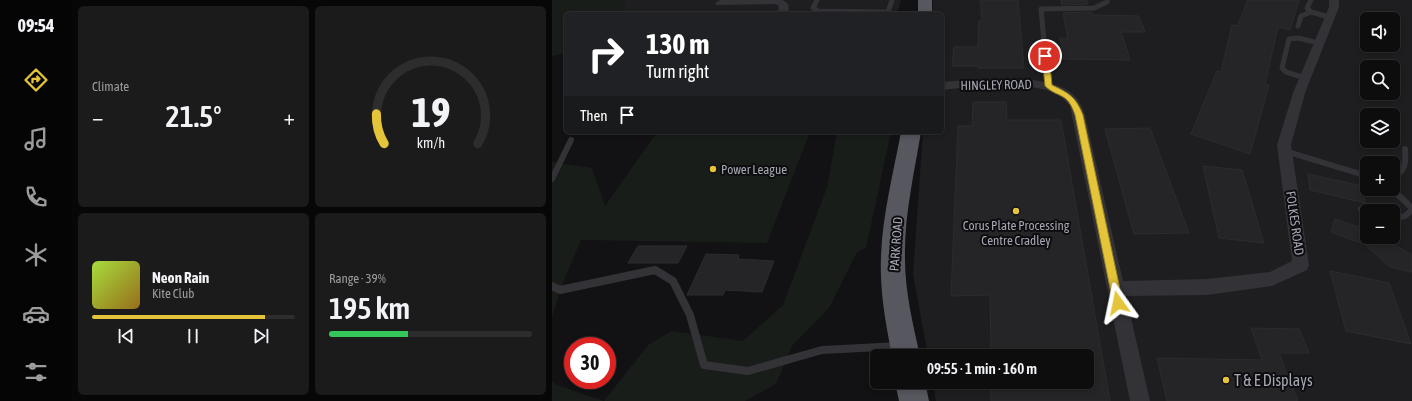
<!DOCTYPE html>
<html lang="en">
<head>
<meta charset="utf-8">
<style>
  :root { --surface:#0e0d0e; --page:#1c1b1c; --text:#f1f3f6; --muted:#9b9c9e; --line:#2e2d2e; --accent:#e4c438 }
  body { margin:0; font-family:"Asap Condensed",sans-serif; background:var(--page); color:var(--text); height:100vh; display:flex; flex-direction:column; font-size:15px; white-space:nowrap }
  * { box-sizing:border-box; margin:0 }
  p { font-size:13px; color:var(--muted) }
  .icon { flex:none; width:22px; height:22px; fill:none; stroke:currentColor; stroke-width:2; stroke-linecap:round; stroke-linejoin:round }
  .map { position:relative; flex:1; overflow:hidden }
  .side { display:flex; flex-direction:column; gap:6px; padding:6px; background:#080708; width:480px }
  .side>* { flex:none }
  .banner { position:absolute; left:12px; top:12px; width:380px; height:122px; border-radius:6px; box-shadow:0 2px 6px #0003,0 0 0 1px var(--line); background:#202124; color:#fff; overflow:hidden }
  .buttons { position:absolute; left:808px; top:12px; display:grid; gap:8px }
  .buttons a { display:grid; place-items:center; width:40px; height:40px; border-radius:6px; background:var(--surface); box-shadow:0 2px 6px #0003,0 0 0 1px var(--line); font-size:20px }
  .speed { position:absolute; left:12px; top:337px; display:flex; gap:8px; font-size:20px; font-weight:700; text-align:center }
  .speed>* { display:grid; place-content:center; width:52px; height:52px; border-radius:50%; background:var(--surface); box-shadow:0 2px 6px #0003,0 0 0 1px var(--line); line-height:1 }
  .speed .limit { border:6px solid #d22; background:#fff; color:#111 }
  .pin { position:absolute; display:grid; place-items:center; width:34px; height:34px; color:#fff; margin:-17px; border:2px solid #fff; border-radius:50%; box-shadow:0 1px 4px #0007 }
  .me { position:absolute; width:44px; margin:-22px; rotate:348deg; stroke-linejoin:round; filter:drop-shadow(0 0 3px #0008) }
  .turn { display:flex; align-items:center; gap:14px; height:84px; padding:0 16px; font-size:18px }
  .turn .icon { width:52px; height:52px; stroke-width:2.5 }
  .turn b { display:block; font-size:28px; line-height:34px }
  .then { display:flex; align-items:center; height:38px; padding:0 16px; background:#0003; gap:8px; font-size:15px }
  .big { font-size:30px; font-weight:600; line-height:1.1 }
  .side .tile { flex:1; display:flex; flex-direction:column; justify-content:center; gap:6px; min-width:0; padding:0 14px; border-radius:6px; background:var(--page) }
  .side .dial { align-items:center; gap:0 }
  .dial svg { height:104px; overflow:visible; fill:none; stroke:var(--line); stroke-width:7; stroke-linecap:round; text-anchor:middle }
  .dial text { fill:var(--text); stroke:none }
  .song { display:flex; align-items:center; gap:12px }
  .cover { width:48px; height:48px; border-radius:6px; background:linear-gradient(135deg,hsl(80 70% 55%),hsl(40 70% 35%)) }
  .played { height:4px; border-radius:2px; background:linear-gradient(90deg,var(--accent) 85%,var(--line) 85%) }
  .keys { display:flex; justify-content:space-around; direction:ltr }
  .heat { display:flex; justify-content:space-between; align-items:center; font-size:22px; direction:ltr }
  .charge { height:6px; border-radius:3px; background:linear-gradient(90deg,#34c759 39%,var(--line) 0) }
  .side .tiles { flex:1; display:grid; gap:6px; grid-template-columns:repeat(2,1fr) }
  .trip { position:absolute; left:318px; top:349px; width:224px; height:40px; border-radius:6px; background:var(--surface); box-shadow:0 2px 6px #0003,0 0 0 1px var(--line); font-weight:600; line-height:40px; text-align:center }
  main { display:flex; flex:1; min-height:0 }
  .menu { display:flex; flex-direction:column; width:72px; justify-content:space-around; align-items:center; background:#060506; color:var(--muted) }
  .menu .icon { width:28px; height:28px }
  .menu .selected { color:var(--accent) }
  .menu b { font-size:18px; color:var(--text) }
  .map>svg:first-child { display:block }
  .built { fill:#1e1d20; fill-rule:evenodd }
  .green { fill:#181d1a }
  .building { fill:#252427; stroke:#2c2c2f }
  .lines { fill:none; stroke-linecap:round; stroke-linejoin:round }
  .service-far2 { stroke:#333337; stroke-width:5 }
  .service-far1 { stroke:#333337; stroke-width:6 }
  .service { stroke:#333337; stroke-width:8 }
  .minor { fill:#333337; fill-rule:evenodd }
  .trunk { fill:#57585f; fill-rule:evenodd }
  .route { fill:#e4c438; stroke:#947f24 }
  .poi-dot { fill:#e4c438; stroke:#0d0c0e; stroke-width:1.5 }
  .labels { text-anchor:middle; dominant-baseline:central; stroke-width:4; stroke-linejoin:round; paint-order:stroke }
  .street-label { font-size:13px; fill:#a4a6b2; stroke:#0d0c0e }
  .poi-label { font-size:13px; fill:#a4a6b2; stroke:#0d0c0e; text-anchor:start }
  .near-poi-label { font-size:16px; fill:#a4a6b2; stroke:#0d0c0e; text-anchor:start }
</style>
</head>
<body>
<main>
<nav class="menu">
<b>09:54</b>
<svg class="icon selected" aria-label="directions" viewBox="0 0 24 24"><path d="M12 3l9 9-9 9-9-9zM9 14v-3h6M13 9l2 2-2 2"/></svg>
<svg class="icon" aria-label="music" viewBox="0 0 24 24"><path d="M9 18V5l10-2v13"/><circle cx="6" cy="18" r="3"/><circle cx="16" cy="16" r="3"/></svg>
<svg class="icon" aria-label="phone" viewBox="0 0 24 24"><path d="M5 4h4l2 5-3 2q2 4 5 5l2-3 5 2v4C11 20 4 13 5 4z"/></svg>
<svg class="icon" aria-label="climate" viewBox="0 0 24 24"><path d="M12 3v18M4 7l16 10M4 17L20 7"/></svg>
<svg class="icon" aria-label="car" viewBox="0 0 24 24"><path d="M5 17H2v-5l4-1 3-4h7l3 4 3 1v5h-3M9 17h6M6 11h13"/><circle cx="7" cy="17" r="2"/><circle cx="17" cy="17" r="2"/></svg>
<svg class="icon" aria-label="filters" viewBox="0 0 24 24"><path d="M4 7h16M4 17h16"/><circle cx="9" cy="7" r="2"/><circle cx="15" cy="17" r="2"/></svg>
</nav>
<section class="side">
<div class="tiles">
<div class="tile"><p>Climate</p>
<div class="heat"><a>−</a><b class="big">21.5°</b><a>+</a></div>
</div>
<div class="tile dial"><svg viewBox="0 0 100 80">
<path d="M14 69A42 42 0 1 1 86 69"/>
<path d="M14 69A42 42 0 0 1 8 46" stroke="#e4c438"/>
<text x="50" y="56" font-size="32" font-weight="700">19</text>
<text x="50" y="72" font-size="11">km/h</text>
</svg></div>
<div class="tile">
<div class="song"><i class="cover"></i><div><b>Neon Rain</b><p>Kite Club</p></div></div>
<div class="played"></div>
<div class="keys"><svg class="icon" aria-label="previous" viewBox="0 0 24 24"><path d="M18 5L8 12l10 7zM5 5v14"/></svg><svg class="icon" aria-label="pause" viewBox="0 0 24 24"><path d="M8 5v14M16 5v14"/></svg><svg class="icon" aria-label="next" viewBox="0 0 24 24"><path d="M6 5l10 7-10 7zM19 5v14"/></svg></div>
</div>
<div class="tile"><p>Range · 39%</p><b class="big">195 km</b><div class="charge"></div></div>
</div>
</section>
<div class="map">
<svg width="860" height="401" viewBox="0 0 860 401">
  <rect width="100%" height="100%" fill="#121113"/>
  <g class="built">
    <path d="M73,0H349L345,14H73Z"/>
    <path d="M381,0H860V401H384L381,382H535V356H376L361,274L371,132H390V14H380ZM815,19H841V45H815ZM815,67H841V93H815ZM815,115H841V141H815ZM815,163H841V189H815ZM815,211H841V237H815Z"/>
  </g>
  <g class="green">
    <path d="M0,0H73V14H14V53L0,56Z"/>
    <path d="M105,132H258L215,243L29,240L8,290L0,318V162L40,168L53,206Z"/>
    <path d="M285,132H339L314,248L305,252L277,308L240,346L224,384L193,401H0V381L5,385L52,401L96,345L119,331L191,341L231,305L275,187Z"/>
  </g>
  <g class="building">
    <path d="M428,0H466L472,68H426V66H400L402,47H426L427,21H430Z"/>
    <path d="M509,0H534L536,4L510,5Z"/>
    <path d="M696,0H747L738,30L726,27L713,84L717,85L698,154L639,134L665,71L669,72L680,25L685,26Z"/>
    <path d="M539,12L540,15L587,16L593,32H569L578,60L511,59L508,38L516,39L511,13Z"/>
    <path d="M421,102H454L455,120H509L558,401H439V382H535V356H439L438,295L399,296L406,126H420Z"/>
    <path d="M598,128L637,233L582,234L553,129Z"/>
    <path d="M651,166L690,170L712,243L667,238Z"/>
    <path d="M756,174L810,186L813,203L758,190Z"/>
    <path d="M783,219L815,230V237H828L860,255V272L838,267L812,244L779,232Z"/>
    <path d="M86,246H135L126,263H76Z"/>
    <path d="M154,254L187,255L186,259L222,261L210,292L173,290L171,295H135Z"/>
    <path d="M778,271L837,283L859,344L794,331Z"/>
    <path d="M699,328L747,329L757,353H727L746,401H615L605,358L710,360Z"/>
  </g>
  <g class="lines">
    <g class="service-far2">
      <path d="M265,0L261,8L266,11L336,12L340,0"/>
      <path d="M759,0L755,8L759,12L777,17"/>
      <path d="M746,26L749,16L759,12"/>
      <path d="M753,78L734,72L730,68L737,39L746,38L767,43"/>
      <path d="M496,86L489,9L542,8L555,2V0"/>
    </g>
    <g class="service-far1">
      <path d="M733,151L815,176"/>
      <path d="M841,177C854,171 854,162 853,149"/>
      <path d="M0,179L19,140"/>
      <path d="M840,189L860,208"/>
      <path d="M809,209L816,211"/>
      <path d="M841,218L853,216L860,210"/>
    </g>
    <path class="service" d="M0,286L8,290L103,270L121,281L138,315L152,365L196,371L270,350L348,346"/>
    <g class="minor">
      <path d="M168,0H231L236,4L237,10L233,14H221L227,9L226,5L223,4L165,5L163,3Z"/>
      <path d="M777,0H787V7L753,93L739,145L757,265L755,270L720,286L655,295L574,296L598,401H578L518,106C515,103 512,99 509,97C484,79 420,87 390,90V82C423,80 491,72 518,92C526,98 530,106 533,115L571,281L655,279L718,272L740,261L725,145L741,93L777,7Z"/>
    </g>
    <g class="trunk">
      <rect x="366" y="0" width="14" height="14"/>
      <path d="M349,132H369C362,174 352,217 353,259C353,292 361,324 368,356H340C335,330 330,304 329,277C327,228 340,180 349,132Z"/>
      <path d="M343,382H373L377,401H347Z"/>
    </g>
  </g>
  <path class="route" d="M493,53L497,56L500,85C517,93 524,97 531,115L571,303L570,306L566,308L562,306L561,303L523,115C515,91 507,99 493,86L490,56Z"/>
  <g class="poi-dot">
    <circle cx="161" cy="169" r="4"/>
    <circle cx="464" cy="211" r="4"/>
    <circle cx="674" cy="380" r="4"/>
  </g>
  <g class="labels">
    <g class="street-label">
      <text transform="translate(444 85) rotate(-1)">HINGLEY ROAD</text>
      <text transform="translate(743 223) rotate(82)">FOLKES ROAD</text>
      <text transform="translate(344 244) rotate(-86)">PARK ROAD</text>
    </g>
    <g class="poi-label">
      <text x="169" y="169">Power League</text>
      <text x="464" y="225" text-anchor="middle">Corus Plate Processing<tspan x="464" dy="15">Centre Cradley</tspan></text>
    </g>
    <g class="near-poi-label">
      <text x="682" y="380">T &amp; E Displays</text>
    </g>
  </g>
</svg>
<div class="buttons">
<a><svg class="icon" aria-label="sound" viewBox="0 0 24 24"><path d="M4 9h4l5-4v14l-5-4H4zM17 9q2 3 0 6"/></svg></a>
<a><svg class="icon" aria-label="search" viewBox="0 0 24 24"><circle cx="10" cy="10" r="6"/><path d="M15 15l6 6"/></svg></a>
<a><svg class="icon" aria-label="layers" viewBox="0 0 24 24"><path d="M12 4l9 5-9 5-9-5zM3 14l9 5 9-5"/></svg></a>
<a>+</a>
<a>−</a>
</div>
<div class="speed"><div class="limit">30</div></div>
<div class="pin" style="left:493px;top:56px;background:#d93025"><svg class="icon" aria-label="arrive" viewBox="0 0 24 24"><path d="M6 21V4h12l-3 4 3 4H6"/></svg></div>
<svg class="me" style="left:566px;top:303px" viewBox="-20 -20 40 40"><path d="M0-17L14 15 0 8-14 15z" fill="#e4c438" stroke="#fff" stroke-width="4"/></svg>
<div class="trip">09:55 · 1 min · 160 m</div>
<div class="banner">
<div class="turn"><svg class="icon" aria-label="right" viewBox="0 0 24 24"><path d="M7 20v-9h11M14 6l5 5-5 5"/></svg><div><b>130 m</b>Turn right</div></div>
<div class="then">Then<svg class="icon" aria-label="arrive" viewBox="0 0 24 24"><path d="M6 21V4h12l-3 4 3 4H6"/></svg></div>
</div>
</div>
</main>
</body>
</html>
